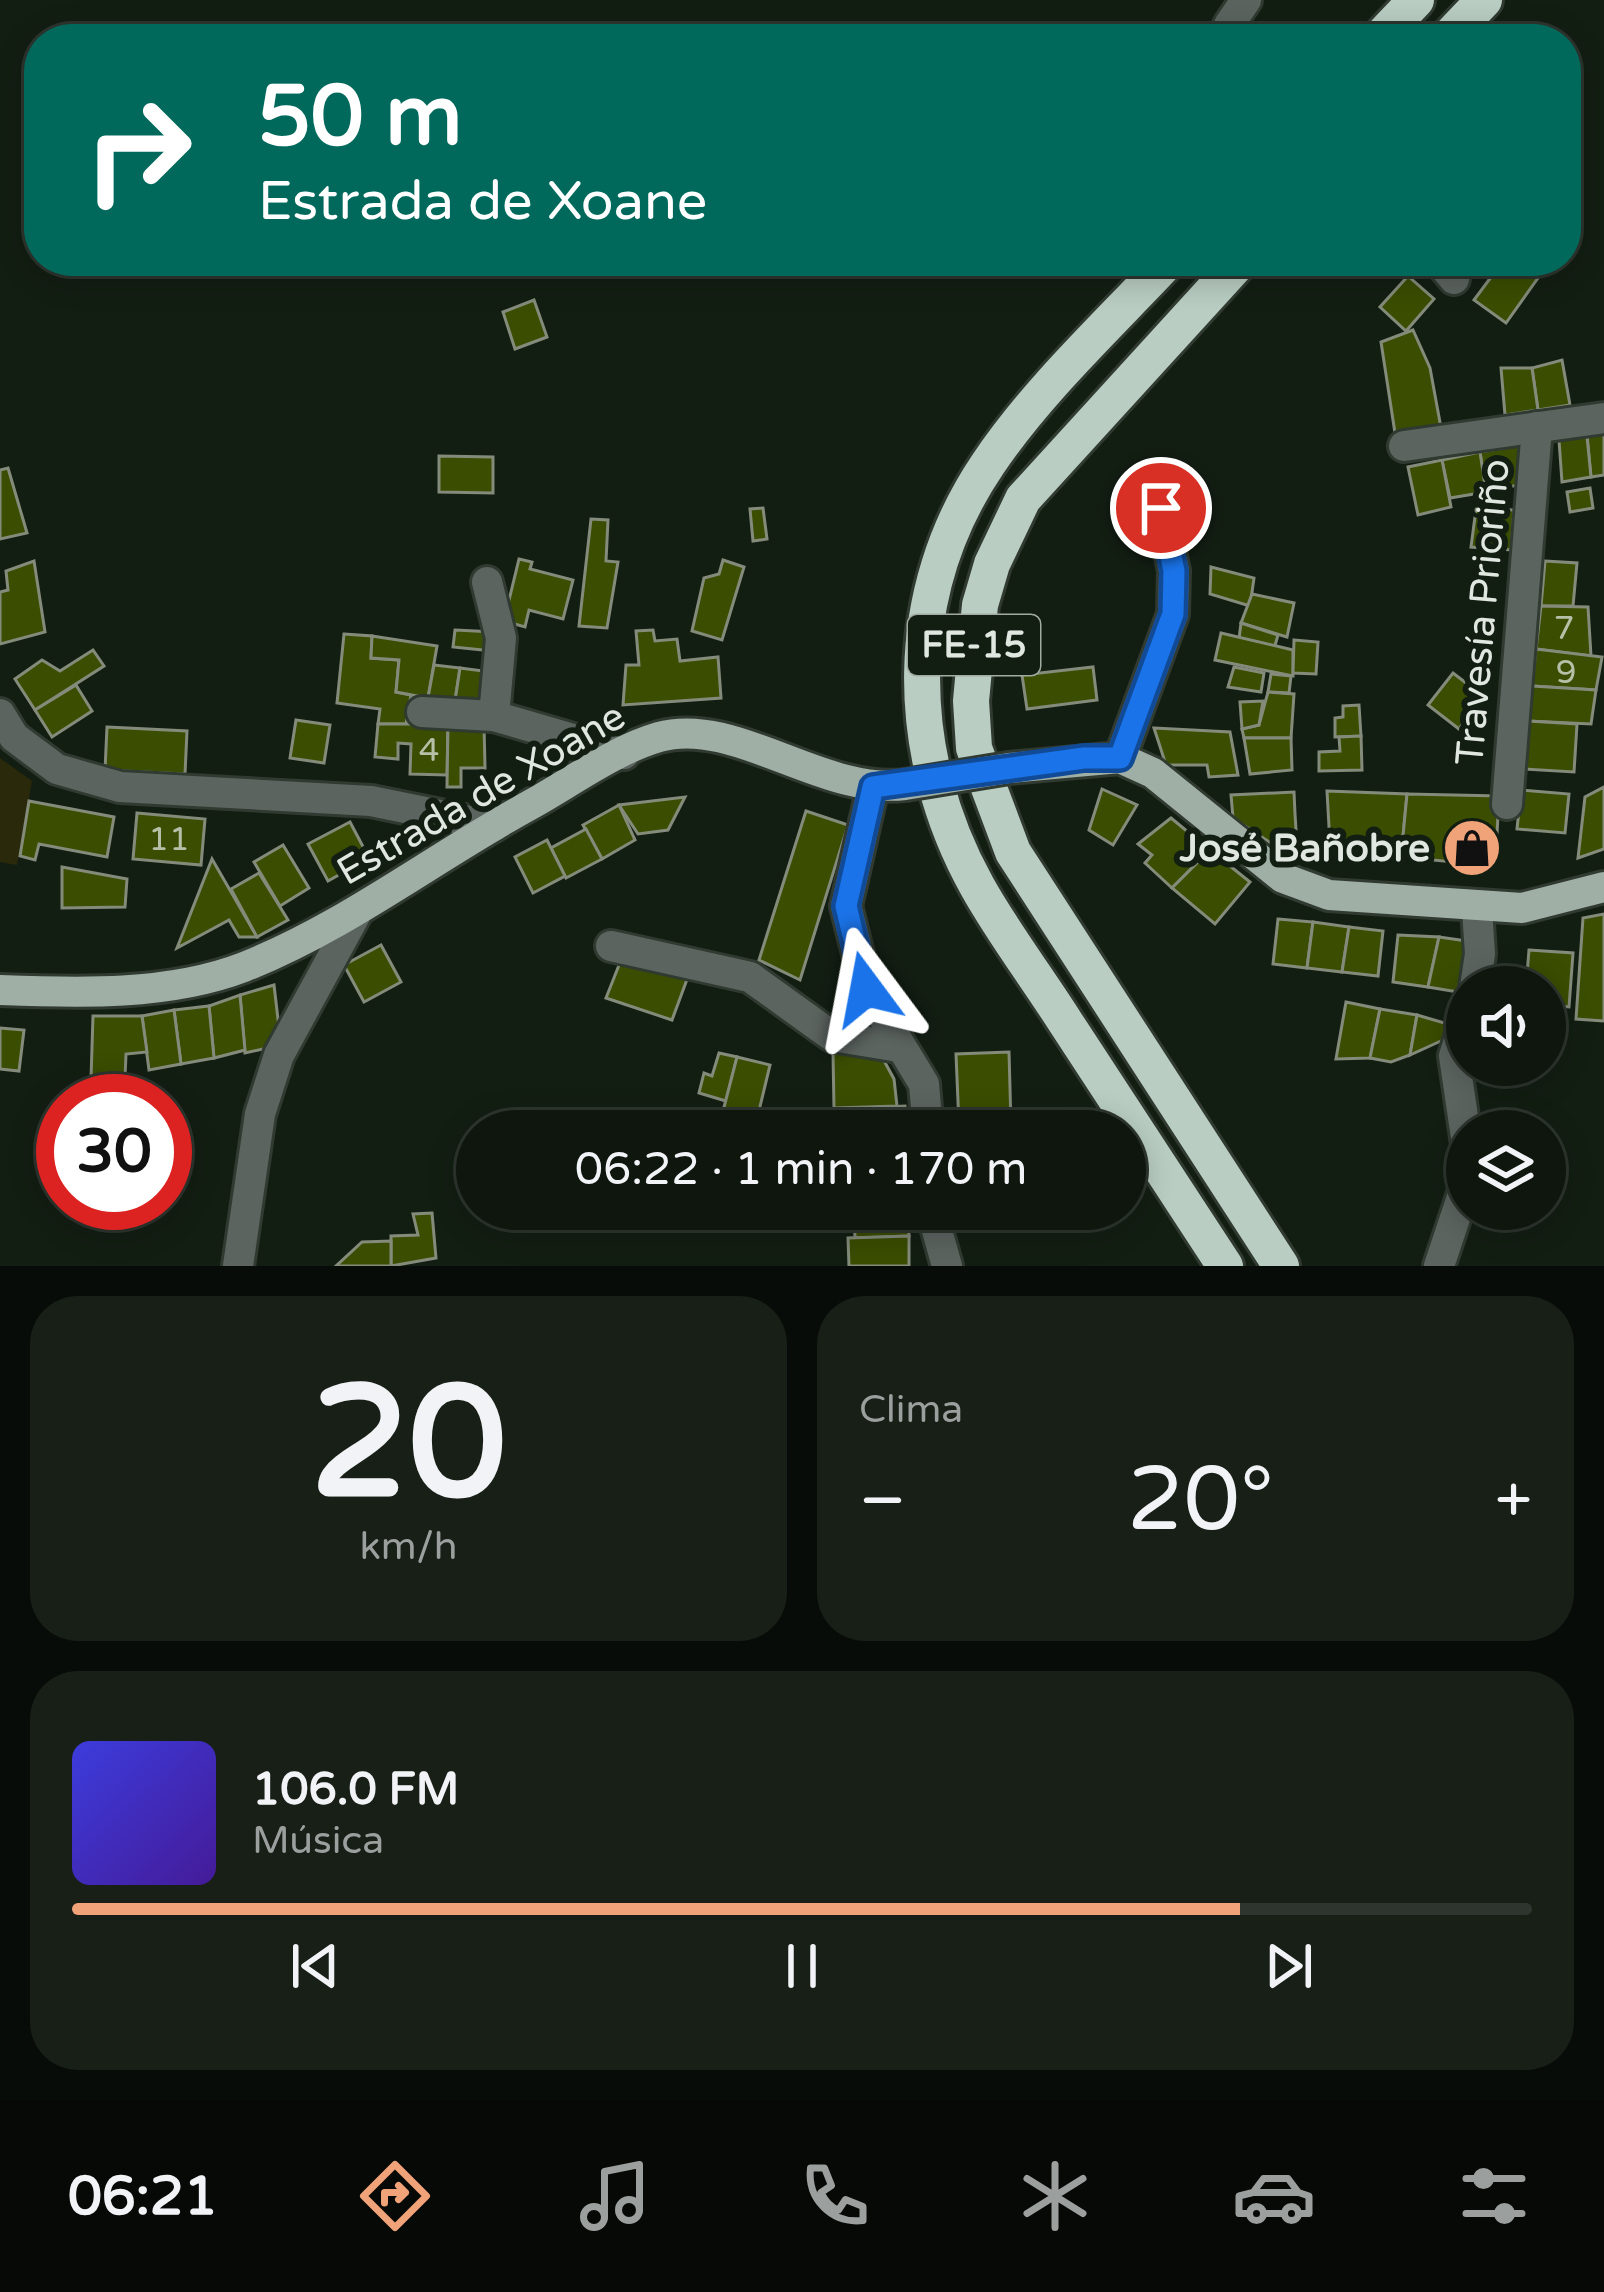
<!DOCTYPE html>
<html lang="es">
<head>
<meta charset="utf-8">
<style>
  :root { --surface:#0e160e; --page:#171f17; --text:#f1f3f6; --muted:#9b9f9e; --line:#2e352e; --accent:#f0a279 }
  body { margin:0; font-family:"Varela Round",sans-serif; background:var(--page); color:var(--text); height:100vh; display:flex; flex-direction:column; font-size:45px; white-space:nowrap }
  * { box-sizing:border-box; margin:0 }
  p { font-size:39px; color:var(--muted) }
  .icon { flex:none; width:66px; height:66px; fill:none; stroke:currentColor; stroke-width:2; stroke-linecap:round; stroke-linejoin:round }
  .map { position:relative; height:1266px; overflow:hidden }
  .side { display:flex; flex-direction:column; gap:30px; padding:30px; background:#080c08; flex:1 }
  .side>* { flex:none }
  .guide { position:absolute; left:24px; top:24px; width:1557px; height:252px; border-radius:48px; box-shadow:0 6px 30px #0003,0 0 0 3px var(--line); background:#00695c; color:#fff; overflow:hidden }
  .tools { position:absolute; left:1446px; top:966px; display:grid; gap:24px }
  .tools a { display:grid; place-items:center; width:120px; height:120px; border-radius:50%; background:var(--surface); box-shadow:0 6px 30px #0003,0 0 0 3px var(--line); font-size:60px }
  .speed { position:absolute; left:36px; top:1074px; display:flex; gap:24px; font-size:60px; font-weight:700; text-align:center }
  .speed>* { display:grid; place-content:center; width:156px; height:156px; border-radius:50%; background:var(--surface); box-shadow:0 6px 30px #0003,0 0 0 3px var(--line); line-height:1 }
  .speed .limit { border:18px solid #d22; background:#fff; color:#111 }
  .pin { position:absolute; display:grid; place-items:center; width:102px; height:102px; color:#fff; margin:-51px; border:6px solid #fff; border-radius:50%; box-shadow:0 3px 12px #0007 }
  .me { position:absolute; width:132px; margin:-66px; rotate:347deg; stroke-linejoin:round; filter:drop-shadow(0 0 9px #0008) }
  .turn { display:flex; align-items:center; gap:42px; height:252px; padding:0 36px; font-size:54px }
  .turn .icon { width:156px; height:156px; stroke-width:2.5 }
  .turn b { display:block; font-size:84px; line-height:102px }
  .big { font-size:90px; font-weight:600; line-height:1.1 }
  .side .tile { flex:1; display:flex; flex-direction:column; justify-content:center; gap:18px; min-width:0; padding:0 42px; border-radius:48px; background:var(--page) }
  .side .dial { align-items:center; gap:0 }
  .dial b { font-size:156px; line-height:1 }
  .song { display:flex; align-items:center; gap:36px }
  .cover { width:144px; height:144px; border-radius:18px; background:linear-gradient(135deg,hsl(240 70% 55%),hsl(260 70% 35%)) }
  .played { height:12px; border-radius:6px; background:linear-gradient(90deg,var(--accent) 80%,var(--line) 80%) }
  .keys { display:flex; justify-content:space-around; direction:ltr }
  .heat { display:flex; justify-content:space-between; align-items:center; font-size:66px; direction:ltr }
  .side .tiles { flex:1; display:grid; gap:30px; grid-template-columns:1fr 1fr }
  .tile:last-child { grid-column:span 2 }
  .trip { position:absolute; left:456px; top:1110px; width:690px; height:120px; border-radius:60px; background:var(--surface); box-shadow:0 6px 30px #0003,0 0 0 3px var(--line); font-weight:600; line-height:120px; text-align:center }
  .tabs { display:flex; height:192px; justify-content:space-around; align-items:center; background:#060906; color:var(--muted) }
  .tabs .icon { width:84px; height:84px }
  .tabs .active { color:var(--accent) }
  .tabs b { font-size:54px; color:var(--text) }
  .map>svg:first-child { display:block }
  .green { fill:#2b290c }
  .building { fill:#3a4d01; stroke:#848b7a; stroke-width:3 }
  .lines { fill:none; stroke-linecap:round; stroke-linejoin:round }
  .minor-casing { stroke:#303a30; stroke-width:36 }
  .major-casing { stroke:#303a30; stroke-width:36 }
  .highway-casing { stroke:#303a30; stroke-width:42 }
  .minor { stroke:#5c6460; stroke-width:30 }
  .major { stroke:#9fafa6; stroke-width:30 }
  .highway { stroke:#b9cdc2; stroke-width:36 }
  .major-bridge-casing { stroke:#303a30; stroke-width:36; stroke-linecap:butt }
  .major-bridge { stroke:#9fafa6; stroke-width:30 }
  .route-casing { stroke:#114b97; stroke-width:30 }
  .route { stroke:#1a73e8; stroke-width:21 }
  .labels { text-anchor:middle; dominant-baseline:central; stroke-width:12; stroke-linejoin:round; paint-order:stroke }
  .number-label { font-size:33px; fill:#b6c0a8 }
  .shield { fill:#131e13; stroke:#a2aba2; stroke-width:3 }
  .shield-label { font-size:36px; font-weight:bold; fill:#e0e7e0 }
  .street-label { font-size:39px; fill:#e0e7e0; stroke:#131e13 }
  .poi-label { font-size:39px; font-weight:bold; fill:#e0e7e0; stroke:#131e13; text-anchor:end }
</style>
</head>
<body>
<div class="map">
<svg width="1604" height="1266" viewBox="0 0 1604 1266">
  <rect width="100%" height="100%" fill="#131e13"/>
  <path class="green" d="M0,758L32,781L17,865L0,862Z"/>
  <g class="building">
    <path d="M1503,261H1528L1543,271L1506,323L1474,300Z"/>
    <path d="M1408,276L1434,299L1406,331L1380,307Z"/>
    <path d="M534,300L547,337L515,349L503,312Z"/>
    <path d="M1413,330L1430,368L1441,428L1395,433L1381,342Z"/>
    <path d="M1562,360L1570,405L1538,410L1532,368Z"/>
    <path d="M1501,368H1532L1538,410L1505,415Z"/>
    <path d="M1604,433V475L1591,477L1587,436Z"/>
    <path d="M1587,436L1591,477L1562,482L1559,440Z"/>
    <path d="M1522,445L1527,483L1486,492L1480,452Z"/>
    <path d="M1480,452L1486,492L1450,498L1442,460Z"/>
    <path d="M439,456L493,457V493L439,492Z"/>
    <path d="M1442,460L1451,507L1418,515L1408,467Z"/>
    <path d="M8,468L27,533L0,539V470Z"/>
    <path d="M1590,488L1593,508L1570,512L1567,492Z"/>
    <path d="M763,508L767,539L753,541L750,509Z"/>
    <path d="M1476,509L1514,510L1511,550L1471,547Z"/>
    <path d="M591,519L608,520L606,561L618,562L607,628L579,626Z"/>
    <path d="M519,559L532,562L530,569L573,580L563,619L529,610L525,627L504,621Z"/>
    <path d="M723,560L744,567L722,640L692,631L704,578L719,574Z"/>
    <path d="M34,561L45,632L0,644V592L8,590L6,571Z"/>
    <path d="M1545,561L1577,563L1573,606H1541Z"/>
    <path d="M1211,567L1254,578L1250,606L1210,594Z"/>
    <path d="M1252,594L1294,603L1287,637L1241,623Z"/>
    <path d="M1541,606L1588,607L1591,656L1536,649Z"/>
    <path d="M1241,623L1278,635L1274,649L1239,639Z"/>
    <path d="M455,630L494,632L493,651L453,647Z"/>
    <path d="M653,630L655,641L677,639L680,661L718,657L721,698L623,705L626,665H639L636,631Z"/>
    <path d="M1221,633L1293,650V676L1215,660Z"/>
    <path d="M344,634L372,636L371,658L399,660L396,692L411,695L406,724H378L380,709L337,703Z"/>
    <path d="M372,636L437,646L428,698L396,692L399,660L371,658Z"/>
    <path d="M1294,640L1318,642L1316,674L1293,673Z"/>
    <path d="M1536,649L1602,657L1596,690L1532,686Z"/>
    <path d="M93,650L104,666L35,710L15,679L42,660L60,671Z"/>
    <path d="M434,665L460,668L455,701L428,698Z"/>
    <path d="M1093,667L1097,700L1027,709L1022,675Z"/>
    <path d="M1234,667L1264,673L1261,692L1228,687Z"/>
    <path d="M460,668L491,672L487,706L455,701Z"/>
    <path d="M1453,673L1483,696L1459,729L1428,705Z"/>
    <path d="M1271,674L1291,676L1289,693L1268,692Z"/>
    <path d="M76,685L92,711L52,737L35,710Z"/>
    <path d="M1532,686L1596,690L1591,724L1528,721Z"/>
    <path d="M1268,692L1294,694L1291,738H1244L1242,729L1259,725Z"/>
    <path d="M1263,701L1259,725L1242,729L1240,702Z"/>
    <path d="M1359,705L1361,736L1335,737V718L1343,717V706Z"/>
    <path d="M296,720L330,725L324,763L290,758Z"/>
    <path d="M1528,721L1577,724L1574,772L1523,769Z"/>
    <path d="M378,724H448L447,775L410,774L411,744L398,743V759L375,757Z"/>
    <path d="M448,724L484,725L485,768H461V787H447Z"/>
    <path d="M107,727L187,731L185,774L105,770Z"/>
    <path d="M1154,728L1230,732L1238,775L1209,777L1207,765H1166Z"/>
    <path d="M1361,736L1362,770L1319,771V752L1340,751L1339,737Z"/>
    <path d="M1244,738H1291L1292,770L1250,774Z"/>
    <path d="M1604,787V849L1578,858L1585,797Z"/>
    <path d="M1102,789L1137,805L1113,845L1089,830Z"/>
    <path d="M1521,790L1569,794L1565,833L1517,829Z"/>
    <path d="M1327,791L1407,794L1401,857L1330,844Z"/>
    <path d="M1294,792L1295,814L1298,861L1233,818L1231,795Z"/>
    <path d="M1407,794L1499,796L1496,853L1485,865L1401,857Z"/>
    <path d="M685,797L668,830L638,834L619,805Z"/>
    <path d="M29,801L114,817L107,857L39,844L35,860L20,856Z"/>
    <path d="M619,805L635,840L602,859L583,825Z"/>
    <path d="M806,811L848,825L800,980L759,960Z"/>
    <path d="M137,813L205,819L201,865L133,859Z"/>
    <path d="M1171,818L1210,850L1172,888L1145,863L1152,855L1138,844Z"/>
    <path d="M350,822L369,858L328,881L308,844Z"/>
    <path d="M586,829L602,859L566,878L551,848Z"/>
    <path d="M547,840L565,876L533,893L515,857Z"/>
    <path d="M283,845L309,888L280,906L254,862Z"/>
    <path d="M1210,850L1250,882L1215,924L1172,888Z"/>
    <path d="M212,859L257,937H239L229,920L177,948Z"/>
    <path d="M62,867L127,879L125,907L62,908Z"/>
    <path d="M259,873L288,920L257,937L231,889Z"/>
    <path d="M1604,914V1021L1576,1019L1583,918Z"/>
    <path d="M1278,919L1313,922L1307,968L1273,964Z"/>
    <path d="M1313,922L1349,927L1342,972L1307,968Z"/>
    <path d="M1349,927L1383,931L1378,976L1342,972Z"/>
    <path d="M1398,935L1439,937L1428,987L1393,982Z"/>
    <path d="M1439,937L1467,941L1458,992L1428,987Z"/>
    <path d="M381,945L401,982L364,1002L344,965Z"/>
    <path d="M1529,950L1573,953L1569,1007L1545,1005V987H1526Z"/>
    <path d="M623,955L689,974L672,1020L606,998Z"/>
    <path d="M274,985L281,1045L245,1053L240,995Z"/>
    <path d="M240,995L245,1050L214,1058L209,1006Z"/>
    <path d="M1346,1002L1380,1009L1370,1058L1336,1059Z"/>
    <path d="M209,1006L214,1058L181,1064L174,1010Z"/>
    <path d="M1380,1009L1417,1015L1410,1055L1391,1062L1370,1058Z"/>
    <path d="M174,1010L181,1064L149,1070L142,1016Z"/>
    <path d="M1417,1015L1448,1024L1443,1040L1410,1055Z"/>
    <path d="M93,1016H142L147,1052L126,1054L124,1101H98V1079H91Z"/>
    <path d="M0,1028L24,1030L19,1071L0,1069Z"/>
    <path d="M1009,1052L1011,1125H959L956,1054Z"/>
    <path d="M719,1053L737,1057L726,1101L699,1093L704,1073L712,1076Z"/>
    <path d="M833,1053L882,1057L894,1079L897,1106L834,1108Z"/>
    <path d="M737,1057L770,1065L757,1119L723,1111Z"/>
    <path d="M905,1106L906,1131H858L860,1108Z"/>
    <rect x="959" y="1125" width="52" height="6"/>
    <path d="M854,1209H908L909,1236L855,1238Z"/>
    <path d="M432,1213L436,1258L391,1266V1236L418,1235L413,1214Z"/>
    <path d="M909,1236V1266H849L848,1238Z"/>
    <path d="M391,1241V1266H336L362,1242Z"/>
  </g>
  <g class="lines">
    <g class="minor-casing">
      <g id="minor">
        <path d="M1242,39L1229,25L1246,0"/>
        <path d="M1439,261L1454,279"/>
        <path d="M1404,446L1604,418"/>
        <path d="M487,582L501,638L494,716L624,754"/>
        <path d="M422,712L494,716"/>
        <path d="M0,714L14,737L57,769L120,787L371,801L494,826"/>
        <path d="M1120,758L1173,614L1174,571L1161,508"/>
        <path d="M873,787L846,906L867,990L924,1084L928,1131"/>
        <path d="M1507,804L1537,427"/>
        <path d="M611,946L750,977L832,1036L899,1047"/>
        <path d="M1475,987L1480,954L1477,909"/>
        <path d="M1467,1016L1454,1056L1467,1144"/>
        <path d="M931,1209L947,1266"/>
        <path d="M238,1266L260,1114L279,1055L357,912"/>
        <path d="M1439,1266L1467,1182"/>
      </g>
    </g>
    <g class="major-casing">
      <g id="major">
        <path d="M1009,768L1120,758L1153,773L1283,878L1329,895L1522,908L1604,887"/>
        <path d="M0,990C78,993 169,996 244,967C347,926 433,858 530,805C570,783 614,750 659,737C736,716 821,795 905,785"/>
      </g>
    </g>
    <g class="highway-casing">
      <g id="highway">
        <path d="M1379,39L1416,0"/>
        <path d="M1447,39L1484,0"/>
        <path d="M1168,261C1108,325 1037,391 988,464C901,592 903,753 977,886C1003,933 1037,977 1066,1023C1119,1104 1172,1185 1225,1266"/>
        <path d="M1240,261L1023,499L992,564L980,605L971,701L974,748L1013,852L1281,1266"/>
      </g>
    </g>
    <use href="#minor" class="minor"/>
    <use href="#major" class="major"/>
    <use href="#highway" class="highway"/>
    <g class="major-bridge-casing">
      <path id="major-bridge" d="M905,785L1009,768"/>
    </g>
    <use href="#major-bridge" class="major-bridge"/>
  </g>
  <g class="lines">
    <g class="route-casing">
      <path id="route" d="M866,989L846,906L873,787L1084,758H1120L1173,614L1174,571L1161,508"/>
    </g>
    <use href="#route" class="route"/>
  </g>
  <defs>
    <g id="shop-disc" transform="scale(3)"><circle r="9.5" fill="#f0a279" stroke="#131e13"/><path d="M-5-2.5h2.3a2.7 3.5 0 0 1 5.4 0H5L5.5 6h-11ZM-1.5-2.5h3a1.5 2.3 0 0 0-3 0Z" fill="#111"/></g>
  </defs>
  <g fill-rule="evenodd">
    <use href="#shop-disc" x="1472" y="848"/>
  </g>
  <g class="labels">
    <g class="number-label">
      <text x="1564" y="628">7</text>
      <text x="1566" y="672">9</text>
      <text x="429" y="750">4</text>
      <text x="169" y="839">11</text>
    </g>
    <rect class="shield" x="908" y="615" width="132" height="60" rx="9"/>
    <g class="shield-label">
      <text x="974" y="645">FE-15</text>
    </g>
    <g class="street-label">
      <text transform="translate(1483 612) rotate(-85)">Travesía Prioriño</text>
      <text transform="translate(481 794) rotate(-30)">Estrada de Xoane</text>
    </g>
    <g class="poi-label">
      <text x="1430" y="848">José Bañobre</text>
    </g>
  </g>
</svg>
<div class="tools">
<a><svg class="icon" aria-label="sound" viewBox="0 0 24 24"><path d="M4 9h4l5-4v14l-5-4H4zM17 9q2 3 0 6"/></svg></a>
<a><svg class="icon" aria-label="layers" viewBox="0 0 24 24"><path d="M12 4l9 5-9 5-9-5zM3 14l9 5 9-5"/></svg></a>
</div>
<div class="speed"><div class="limit">30</div></div>
<div class="pin" style="left:1161px;top:508px;background:#d93025"><svg class="icon" aria-label="arrive" viewBox="0 0 24 24"><path d="M6 21V4h12l-3 4 3 4H6"/></svg></div>
<svg class="me" style="left:866px;top:989px" viewBox="-20 -20 40 40"><path d="M0-17L14 15 0 8-14 15z" fill="#1a73e8" stroke="#fff" stroke-width="4"/></svg>
<div class="trip">06:22 · 1 min · 170 m</div>
<div class="guide">
<div class="turn"><svg class="icon" aria-label="right" viewBox="0 0 24 24"><path d="M7 20v-9h11M14 6l5 5-5 5"/></svg><div><b>50 m</b>Estrada de Xoane</div></div>
</div>
</div>
<section class="side">
<div class="tiles">
<div class="tile dial"><b>20</b><p>km/h</p></div>
<div class="tile"><p>Clima</p>
<div class="heat"><a>−</a><b class="big">20°</b><a>+</a></div>
</div>
<div class="tile">
<div class="song"><i class="cover"></i><div><b>106.0 FM</b><p>Música</p></div></div>
<div class="played"></div>
<div class="keys"><svg class="icon" aria-label="previous" viewBox="0 0 24 24"><path d="M18 5L8 12l10 7zM5 5v14"/></svg><svg class="icon" aria-label="pause" viewBox="0 0 24 24"><path d="M8 5v14M16 5v14"/></svg><svg class="icon" aria-label="next" viewBox="0 0 24 24"><path d="M6 5l10 7-10 7zM19 5v14"/></svg></div>
</div>
</div>
</section>
<nav class="tabs">
<b>06:21</b>
<svg class="icon active" aria-label="directions" viewBox="0 0 24 24"><path d="M12 3l9 9-9 9-9-9zM9 14v-3h6M13 9l2 2-2 2"/></svg>
<svg class="icon" aria-label="music" viewBox="0 0 24 24"><path d="M9 18V5l10-2v13"/><circle cx="6" cy="18" r="3"/><circle cx="16" cy="16" r="3"/></svg>
<svg class="icon" aria-label="phone" viewBox="0 0 24 24"><path d="M5 4h4l2 5-3 2q2 4 5 5l2-3 5 2v4C11 20 4 13 5 4z"/></svg>
<svg class="icon" aria-label="climate" viewBox="0 0 24 24"><path d="M12 3v18M4 7l16 10M4 17L20 7"/></svg>
<svg class="icon" aria-label="car" viewBox="0 0 24 24"><path d="M5 17H2v-5l4-1 3-4h7l3 4 3 1v5h-3M9 17h6M6 11h13"/><circle cx="7" cy="17" r="2"/><circle cx="17" cy="17" r="2"/></svg>
<svg class="icon" aria-label="filters" viewBox="0 0 24 24"><path d="M4 7h16M4 17h16"/><circle cx="9" cy="7" r="2"/><circle cx="15" cy="17" r="2"/></svg>
</nav>
</body>
</html>
